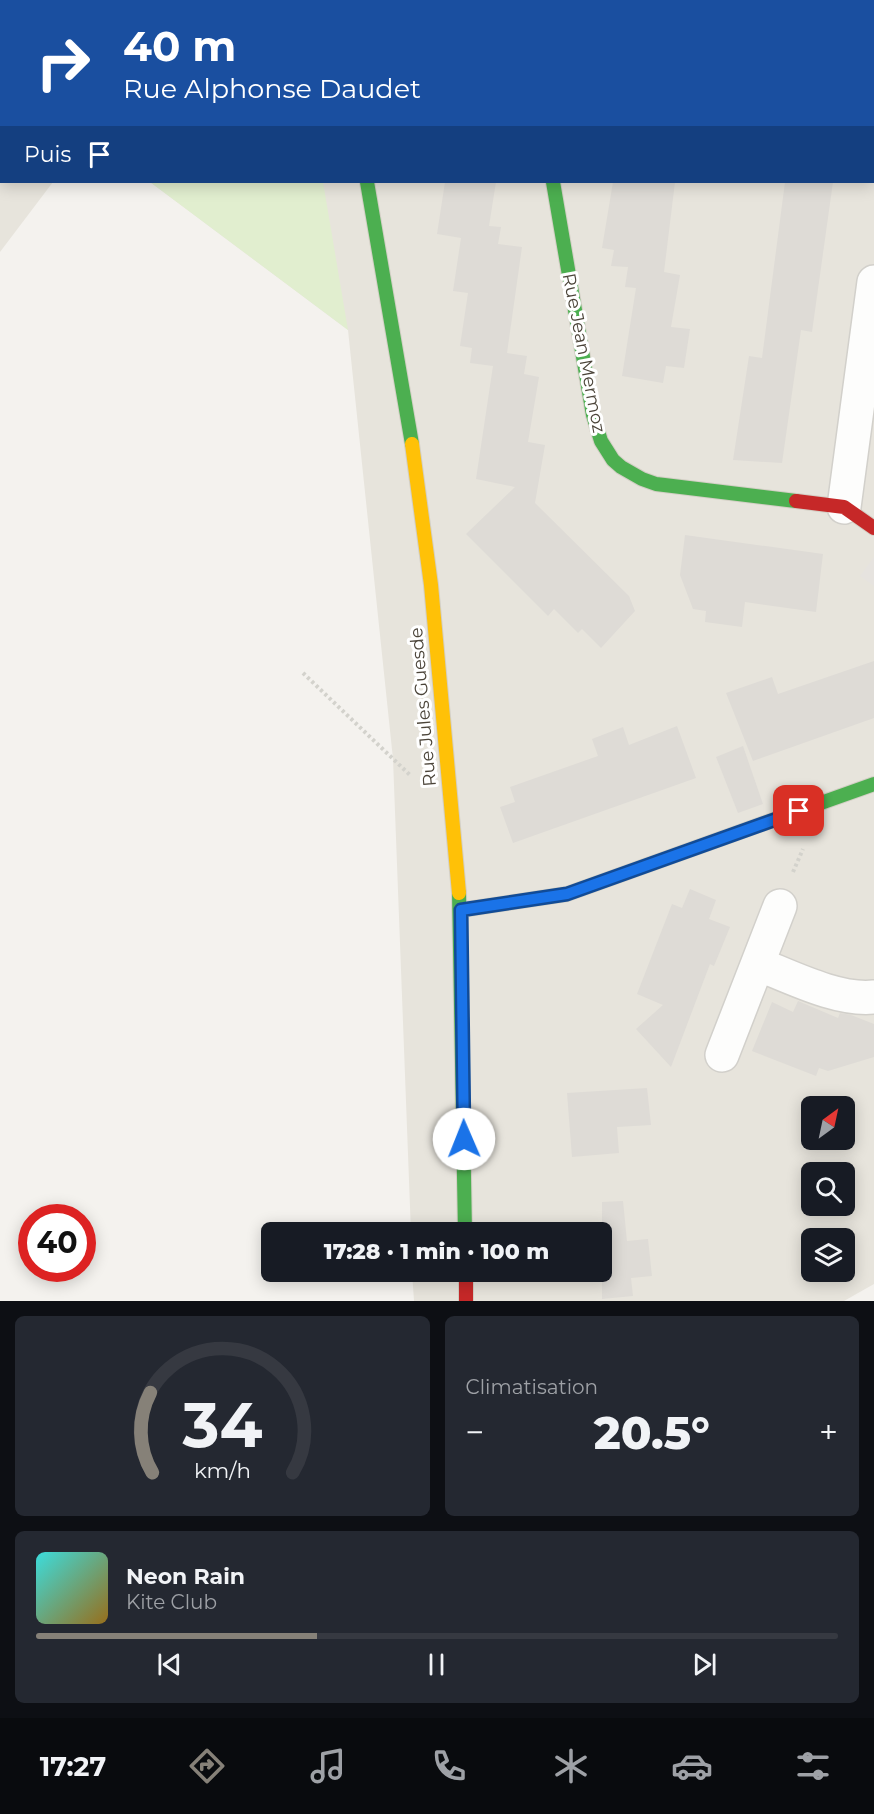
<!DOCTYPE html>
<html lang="fr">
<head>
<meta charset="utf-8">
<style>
  :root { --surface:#171b24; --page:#242831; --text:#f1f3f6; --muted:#9ea1a6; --line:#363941; --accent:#868178 }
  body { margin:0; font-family:Montserrat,sans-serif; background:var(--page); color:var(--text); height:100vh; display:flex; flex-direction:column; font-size:22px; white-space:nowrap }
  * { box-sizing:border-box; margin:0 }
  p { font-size:20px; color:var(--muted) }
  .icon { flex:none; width:33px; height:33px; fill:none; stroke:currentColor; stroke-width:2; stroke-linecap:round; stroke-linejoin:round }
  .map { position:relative; height:1301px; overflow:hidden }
  .drawer { display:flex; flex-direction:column; gap:15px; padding:15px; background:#0d0f14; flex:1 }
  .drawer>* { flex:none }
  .top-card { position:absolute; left:0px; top:0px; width:874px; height:183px; box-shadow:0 3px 15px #0003; background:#1a4fa0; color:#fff; overflow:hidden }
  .needle { width:39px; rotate:33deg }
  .fabs { position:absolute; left:801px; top:1096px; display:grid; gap:12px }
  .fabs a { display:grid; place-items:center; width:54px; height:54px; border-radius:9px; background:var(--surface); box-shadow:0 3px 15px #0003; font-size:30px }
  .speed { position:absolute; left:18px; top:1204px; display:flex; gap:12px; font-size:30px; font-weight:700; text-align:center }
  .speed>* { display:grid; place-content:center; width:78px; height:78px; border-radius:50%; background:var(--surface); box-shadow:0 3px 15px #0003; line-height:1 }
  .speed .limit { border:9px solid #d22; background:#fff; color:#111 }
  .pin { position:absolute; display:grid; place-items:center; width:51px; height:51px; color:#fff; margin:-26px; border-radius:12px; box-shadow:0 3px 9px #0006 }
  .me { position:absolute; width:66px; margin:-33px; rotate:359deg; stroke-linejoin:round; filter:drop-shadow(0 0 4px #0008) }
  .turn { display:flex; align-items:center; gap:21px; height:126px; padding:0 24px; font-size:27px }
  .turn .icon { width:78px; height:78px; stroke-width:2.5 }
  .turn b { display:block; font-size:42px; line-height:51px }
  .then { display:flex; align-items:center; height:57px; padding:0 24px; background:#0003; gap:12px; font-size:22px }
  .big { font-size:45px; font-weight:800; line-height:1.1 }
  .drawer .tile { flex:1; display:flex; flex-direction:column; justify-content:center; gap:9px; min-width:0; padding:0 21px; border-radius:9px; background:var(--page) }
  .drawer .dial { align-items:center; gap:0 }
  .dial svg { height:156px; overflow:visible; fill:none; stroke:var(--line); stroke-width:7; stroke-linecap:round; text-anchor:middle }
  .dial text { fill:var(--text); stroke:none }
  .song { display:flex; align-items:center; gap:18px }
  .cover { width:72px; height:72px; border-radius:9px; background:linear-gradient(135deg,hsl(180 70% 55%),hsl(40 70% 35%)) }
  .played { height:6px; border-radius:3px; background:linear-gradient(90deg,var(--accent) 35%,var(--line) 35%) }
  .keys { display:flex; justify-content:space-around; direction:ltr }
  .heat { display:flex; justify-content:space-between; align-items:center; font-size:33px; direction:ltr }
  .drawer .tiles { flex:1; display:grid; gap:15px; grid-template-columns:1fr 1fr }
  .tile:last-child { grid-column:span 2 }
  .trip { position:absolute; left:261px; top:1222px; width:351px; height:60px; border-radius:9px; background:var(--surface); box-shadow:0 3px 15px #0003; font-weight:800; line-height:60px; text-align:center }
  .menu { display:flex; height:96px; justify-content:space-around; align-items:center; background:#090b0e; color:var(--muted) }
  .menu .icon { width:42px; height:42px }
  .menu .on { color:var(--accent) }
  .menu b { font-size:27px; color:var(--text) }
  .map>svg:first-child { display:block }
  .residential { fill:#e7e4dc; fill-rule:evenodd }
  .green { fill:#e1eecf }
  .parking { fill:#e6e3df }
  .building { fill:#dedbd6 }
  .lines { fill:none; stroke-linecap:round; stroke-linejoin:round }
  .lane-casing { stroke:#d2d0cb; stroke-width:21 }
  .street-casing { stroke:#d2d0cb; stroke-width:36 }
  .fast-casing { stroke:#d3cfc5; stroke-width:16 }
  .slow-casing { stroke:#d3cfc5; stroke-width:16 }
  .jam-casing { stroke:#d3cfc5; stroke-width:16 }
  .path { stroke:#d3d2cc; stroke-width:4; stroke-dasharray:3 3; stroke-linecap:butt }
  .lane { stroke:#fdfdfc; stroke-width:18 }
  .street { stroke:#fdfdfc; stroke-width:33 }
  .fast { stroke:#4caf50; stroke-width:14 }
  .slow { stroke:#ffc107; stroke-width:14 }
  .jam { stroke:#c62828; stroke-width:14 }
  .route-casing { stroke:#114b97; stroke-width:15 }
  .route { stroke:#1a73e8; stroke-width:10 }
  .labels { text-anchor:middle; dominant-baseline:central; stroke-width:6; stroke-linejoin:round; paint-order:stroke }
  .street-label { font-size:18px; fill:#4b4439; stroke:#fff }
</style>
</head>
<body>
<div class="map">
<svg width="874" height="1301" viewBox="0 0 874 1301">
  <rect width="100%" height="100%" fill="#f4f2ee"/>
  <path class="residential" d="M0,0H874V1284L844,1301H414L412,1272H602V1233H411L393,759L348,330L150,182H873V2H2V182H53L0,252ZM812,1107H844V1140H812ZM812,1173H844V1206H812ZM812,1239H844V1272H812Z"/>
  <g class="green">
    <path d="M179,0H307L308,1H179Z"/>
    <path d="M150,182H323L348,330Z"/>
  </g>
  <path class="parking" d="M874,557V586L860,576Z"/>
  <g class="building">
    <path d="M445,182H496L489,226L501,227L498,244L522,247L507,353L527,356L524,374L539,377L528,442L545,445L535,503L629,596L635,611L601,648L582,629L578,633L554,609L548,616L466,534L515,487L476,479L493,366L470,363L472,348L460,346L468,293L453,291L461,238L437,234Z"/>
    <path d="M613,182H675L664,272L680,275L671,327L690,329L684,368L666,366L663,383L622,376L636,288L625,287L628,267L611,266L614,250L602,248Z"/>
    <path d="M785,182H833L812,332L801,330L782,463L733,460L749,356L762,358Z"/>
    <path d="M685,535L823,554L816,612L745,602L742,627L705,622L706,611L693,609L680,575Z"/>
    <path d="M874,661V718L753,761L726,693L772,677L778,694Z"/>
    <path d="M677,726L696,778L513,843L500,807L515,802L510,787L598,756L592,739L623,727L629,745Z"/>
    <path d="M743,746L763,804L738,813L716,757Z"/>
    <path d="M690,889L716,900L709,919L730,927L714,966L710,964L671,1067L636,1029L663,1005L637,994L672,904L682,908Z"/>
    <path d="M798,1001L838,1018L840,1013L851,1015L874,1024V1057L828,1071L819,1068L816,1076L752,1051L772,1002L793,1012Z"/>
    <path d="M647,1088L651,1125L617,1127L619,1153L572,1157L567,1093Z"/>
    <path d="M623,1201L627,1241L648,1239L652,1276L631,1278L633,1296L602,1299V1202Z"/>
  </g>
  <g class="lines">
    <g class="lane-casing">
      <path id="lane" d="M162,2L163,0"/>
    </g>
    <g class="street-casing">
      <g id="street">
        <path d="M523,0V2"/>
        <path d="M0,110H2"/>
        <path d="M844,507L874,282"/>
        <path d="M758,964C791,977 838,1001 874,997"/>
        <path d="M722,1055L780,906"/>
      </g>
    </g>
    <g class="fast-casing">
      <g id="fast">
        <path d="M367,182L412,444"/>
        <path d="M553,182L593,415L601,441L613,460L621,467L642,479L656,484L796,501"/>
        <path d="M790,814L874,784"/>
        <path d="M459,893L465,1233"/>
      </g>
    </g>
    <g class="slow-casing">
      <g id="slow">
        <path d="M412,444L431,585L459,893"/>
        <path d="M461,910L567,894L790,814"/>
      </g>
    </g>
    <g class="jam-casing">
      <g id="jam">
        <path d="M336,0V2"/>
        <path d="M796,501L844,507L874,528"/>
        <path d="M466,1272V1301"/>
      </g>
    </g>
    <g class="path">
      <path d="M303,673L411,776"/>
      <path d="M793,872L803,849"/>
    </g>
    <use href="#lane" class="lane"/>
    <use href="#street" class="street"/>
    <use href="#fast" class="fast"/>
    <use href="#slow" class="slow"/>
    <use href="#jam" class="jam"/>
  </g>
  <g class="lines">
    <g class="route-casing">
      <path id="route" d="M464,1139L461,910L567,894L799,811"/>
    </g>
    <use href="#route" class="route"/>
  </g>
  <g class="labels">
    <g class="street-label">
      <text transform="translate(584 353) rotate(79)">Rue Jean Mermoz</text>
      <text transform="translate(423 707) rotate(-95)">Rue Jules Guesde</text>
    </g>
  </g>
</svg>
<div class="fabs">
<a><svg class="needle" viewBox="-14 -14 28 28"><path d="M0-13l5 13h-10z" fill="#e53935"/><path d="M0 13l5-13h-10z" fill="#9ea1a6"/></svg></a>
<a><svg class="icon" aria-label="search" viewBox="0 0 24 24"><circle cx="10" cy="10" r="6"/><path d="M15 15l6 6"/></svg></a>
<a><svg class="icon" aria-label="layers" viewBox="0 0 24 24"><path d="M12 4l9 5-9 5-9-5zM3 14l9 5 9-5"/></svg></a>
</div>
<div class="speed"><div class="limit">40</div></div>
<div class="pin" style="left:799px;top:811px;background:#d93025"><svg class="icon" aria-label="arrive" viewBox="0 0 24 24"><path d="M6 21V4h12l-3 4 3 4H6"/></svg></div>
<svg class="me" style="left:464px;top:1139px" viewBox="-20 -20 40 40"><circle r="19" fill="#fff"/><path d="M0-13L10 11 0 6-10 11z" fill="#1a73e8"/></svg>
<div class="trip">17:28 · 1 min · 100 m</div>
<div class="top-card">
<div class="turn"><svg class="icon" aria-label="right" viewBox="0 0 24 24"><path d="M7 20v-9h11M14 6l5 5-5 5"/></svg><div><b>40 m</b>Rue Alphonse Daudet</div></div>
<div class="then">Puis<svg class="icon" aria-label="arrive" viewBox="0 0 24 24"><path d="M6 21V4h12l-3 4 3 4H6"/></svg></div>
</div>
</div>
<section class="drawer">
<div class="tiles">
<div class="tile dial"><svg viewBox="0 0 100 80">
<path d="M14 69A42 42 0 1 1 86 69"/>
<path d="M14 69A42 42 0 0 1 13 28" stroke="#868178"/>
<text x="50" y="56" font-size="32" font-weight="700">34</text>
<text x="50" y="72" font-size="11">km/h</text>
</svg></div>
<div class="tile"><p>Climatisation</p>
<div class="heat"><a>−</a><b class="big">20.5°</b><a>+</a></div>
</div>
<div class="tile">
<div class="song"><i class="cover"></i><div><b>Neon Rain</b><p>Kite Club</p></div></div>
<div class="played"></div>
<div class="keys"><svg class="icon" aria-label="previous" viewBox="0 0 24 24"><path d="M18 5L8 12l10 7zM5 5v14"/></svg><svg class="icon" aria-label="pause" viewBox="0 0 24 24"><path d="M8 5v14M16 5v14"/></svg><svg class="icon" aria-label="next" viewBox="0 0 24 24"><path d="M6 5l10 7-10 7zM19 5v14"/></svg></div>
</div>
</div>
</section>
<nav class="menu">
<b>17:27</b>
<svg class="icon on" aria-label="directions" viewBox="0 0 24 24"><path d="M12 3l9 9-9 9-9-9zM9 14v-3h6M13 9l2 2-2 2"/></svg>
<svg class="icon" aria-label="music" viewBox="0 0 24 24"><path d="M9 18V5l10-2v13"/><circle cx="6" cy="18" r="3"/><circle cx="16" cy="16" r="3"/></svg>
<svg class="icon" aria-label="phone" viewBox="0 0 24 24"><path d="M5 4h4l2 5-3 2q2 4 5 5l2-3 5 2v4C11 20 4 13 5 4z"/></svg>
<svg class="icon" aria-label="climate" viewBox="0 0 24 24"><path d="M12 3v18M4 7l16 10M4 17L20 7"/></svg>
<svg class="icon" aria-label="car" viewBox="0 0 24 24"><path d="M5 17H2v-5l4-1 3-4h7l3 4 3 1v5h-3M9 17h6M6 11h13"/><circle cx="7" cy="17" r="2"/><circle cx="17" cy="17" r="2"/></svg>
<svg class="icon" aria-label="filters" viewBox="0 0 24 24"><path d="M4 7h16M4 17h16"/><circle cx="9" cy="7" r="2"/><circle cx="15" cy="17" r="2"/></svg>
</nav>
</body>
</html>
